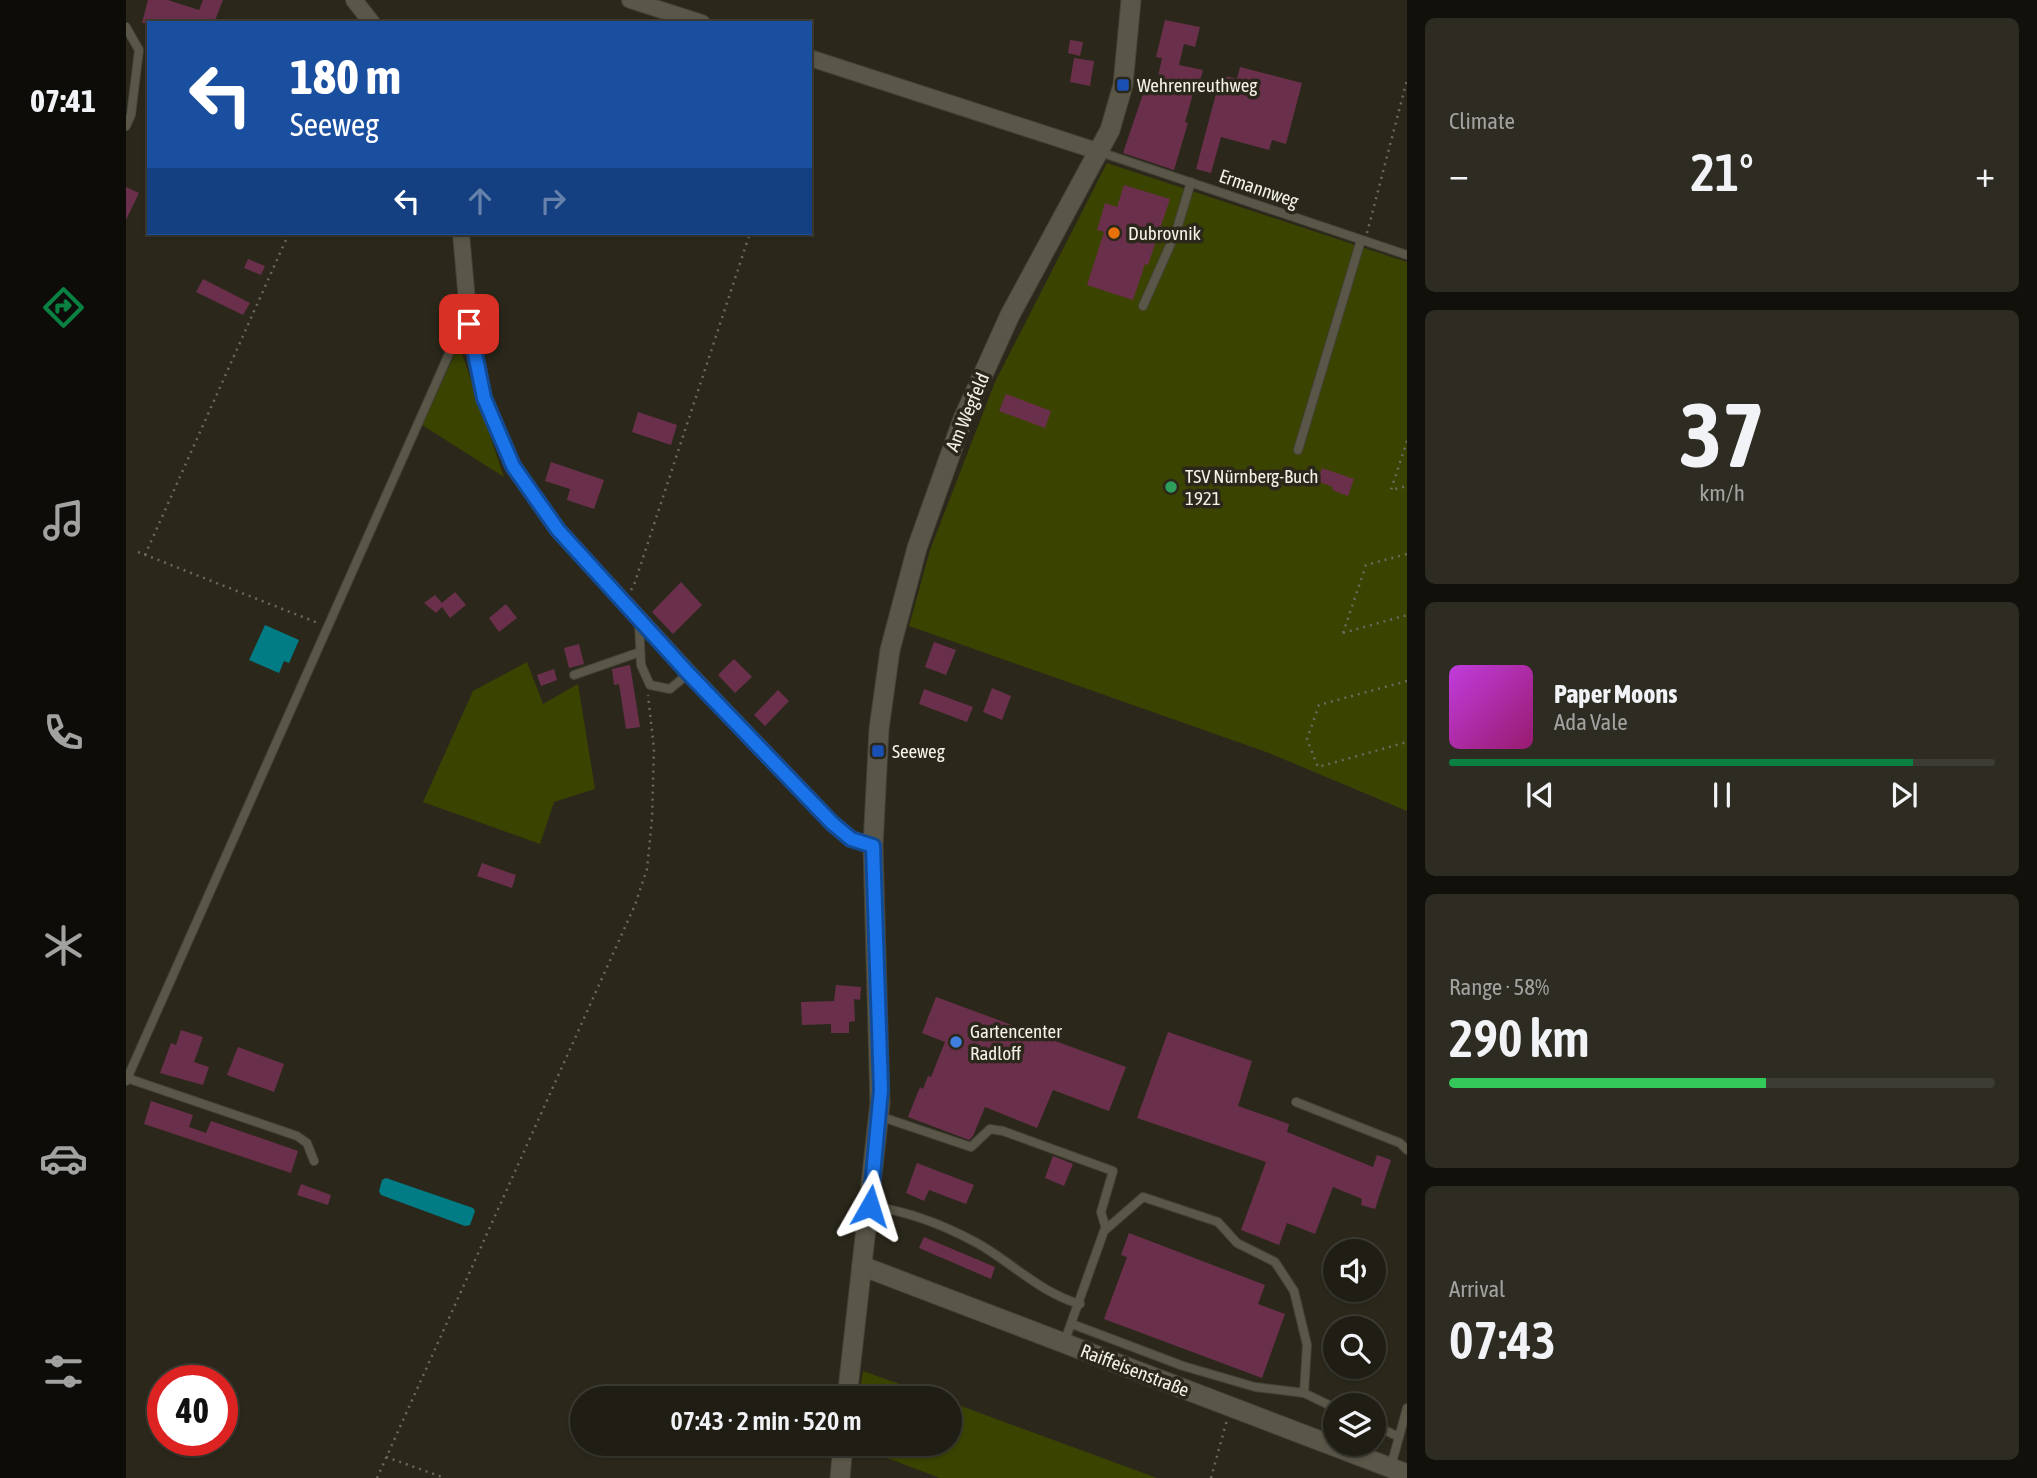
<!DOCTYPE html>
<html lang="en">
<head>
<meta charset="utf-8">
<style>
  :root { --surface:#201e14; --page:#2d2b22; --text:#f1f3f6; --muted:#a2a2a0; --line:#3d3c34; --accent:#0b8043 }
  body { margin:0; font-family:"Asap Condensed",sans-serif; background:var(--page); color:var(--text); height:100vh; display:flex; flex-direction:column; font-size:26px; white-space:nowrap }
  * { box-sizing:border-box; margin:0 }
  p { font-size:23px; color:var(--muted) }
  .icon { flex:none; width:38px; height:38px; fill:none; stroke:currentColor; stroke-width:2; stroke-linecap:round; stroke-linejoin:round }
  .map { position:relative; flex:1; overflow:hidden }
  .side { display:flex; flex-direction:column; gap:18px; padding:18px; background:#12100b; width:630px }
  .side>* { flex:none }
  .guide { position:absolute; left:21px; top:21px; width:665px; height:214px; border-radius:0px; box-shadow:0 2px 5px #0004,0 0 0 2px var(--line); background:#1a4fa0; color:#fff; overflow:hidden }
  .tools { position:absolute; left:1197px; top:1239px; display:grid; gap:14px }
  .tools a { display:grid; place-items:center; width:63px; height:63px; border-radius:50%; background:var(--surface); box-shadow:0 2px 5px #0004,0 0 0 2px var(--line); font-size:35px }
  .speed { position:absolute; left:21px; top:1365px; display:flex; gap:14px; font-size:35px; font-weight:700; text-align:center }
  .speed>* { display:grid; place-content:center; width:91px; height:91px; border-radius:50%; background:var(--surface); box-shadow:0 2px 5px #0004,0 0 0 2px var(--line); line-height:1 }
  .speed .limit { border:10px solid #d22; background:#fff; color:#111 }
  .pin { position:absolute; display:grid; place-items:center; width:60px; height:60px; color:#fff; margin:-30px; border-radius:14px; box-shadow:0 4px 10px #0006 }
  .me { position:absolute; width:77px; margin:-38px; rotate:6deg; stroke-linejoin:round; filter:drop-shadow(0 0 5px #0008) }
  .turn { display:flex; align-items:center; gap:24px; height:147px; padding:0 28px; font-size:32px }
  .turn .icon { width:91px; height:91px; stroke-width:2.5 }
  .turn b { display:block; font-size:49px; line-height:60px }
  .lanes { display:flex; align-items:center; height:66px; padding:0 28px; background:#0003; justify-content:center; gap:35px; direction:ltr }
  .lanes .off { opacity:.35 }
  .big { font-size:52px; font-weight:600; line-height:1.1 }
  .side .tile { flex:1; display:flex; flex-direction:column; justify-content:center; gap:10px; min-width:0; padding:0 24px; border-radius:10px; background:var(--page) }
  .side .dial { align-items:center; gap:0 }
  .dial b { font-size:91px; line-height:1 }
  .song { display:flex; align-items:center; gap:21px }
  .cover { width:84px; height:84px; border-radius:10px; background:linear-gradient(135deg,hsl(290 70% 55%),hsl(320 70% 35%)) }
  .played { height:7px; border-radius:4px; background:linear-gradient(90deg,var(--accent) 85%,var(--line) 85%) }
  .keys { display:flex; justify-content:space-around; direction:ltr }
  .heat { display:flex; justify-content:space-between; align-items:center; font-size:38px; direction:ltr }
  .charge { height:10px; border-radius:5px; background:linear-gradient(90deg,#34c759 58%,var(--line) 0) }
  .trip { position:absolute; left:444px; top:1386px; width:392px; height:70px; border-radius:35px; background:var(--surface); box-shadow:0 2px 5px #0004,0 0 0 2px var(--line); font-weight:600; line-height:70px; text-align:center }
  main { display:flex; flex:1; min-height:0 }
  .menu { display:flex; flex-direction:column; width:126px; justify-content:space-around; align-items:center; background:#0d0c08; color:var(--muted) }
  .menu .icon { width:49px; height:49px }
  .menu .current { color:var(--accent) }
  .menu b { font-size:32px; color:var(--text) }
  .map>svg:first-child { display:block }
  .green { fill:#3b4300 }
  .water { fill:#017b84 }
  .building { fill:#6a304b }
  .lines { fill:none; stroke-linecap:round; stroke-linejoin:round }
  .service-casing { stroke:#444238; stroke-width:10 }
  .minor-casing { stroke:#444238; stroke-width:18 }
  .tertiary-casing { stroke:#444238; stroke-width:21 }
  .path { stroke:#6b695d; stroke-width:2.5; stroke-dasharray:2 5; stroke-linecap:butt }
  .service { stroke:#5a5749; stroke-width:8 }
  .minor { stroke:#5a5749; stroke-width:16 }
  .tertiary { stroke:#5a5749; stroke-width:19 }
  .route-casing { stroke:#114b97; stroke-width:18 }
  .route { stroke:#1a73e8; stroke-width:12 }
  .transit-dot { fill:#1a4fb4; stroke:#2b281b; stroke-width:2.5 }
  .food-dot { fill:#e8710a; stroke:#2b281b; stroke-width:2.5 }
  .leisure-dot { fill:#2e9e5b; stroke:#2b281b; stroke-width:2.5 }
  .shop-dot { fill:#3f7fe0; stroke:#2b281b; stroke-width:2.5 }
  .labels { text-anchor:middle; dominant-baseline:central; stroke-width:7; stroke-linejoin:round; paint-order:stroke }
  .poi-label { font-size:19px; fill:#f3f2e9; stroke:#2b281b; text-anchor:start }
  .street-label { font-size:19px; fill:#f3f2e9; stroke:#2b281b }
</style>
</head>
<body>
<main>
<nav class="menu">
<b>07:41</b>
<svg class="icon current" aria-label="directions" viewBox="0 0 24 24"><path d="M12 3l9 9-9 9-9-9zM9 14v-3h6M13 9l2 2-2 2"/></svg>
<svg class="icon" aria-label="music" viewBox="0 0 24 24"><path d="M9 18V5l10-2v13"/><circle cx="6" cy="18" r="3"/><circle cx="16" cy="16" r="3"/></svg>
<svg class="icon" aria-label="phone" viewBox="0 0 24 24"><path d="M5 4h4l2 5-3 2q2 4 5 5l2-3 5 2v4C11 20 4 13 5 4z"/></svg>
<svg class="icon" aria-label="climate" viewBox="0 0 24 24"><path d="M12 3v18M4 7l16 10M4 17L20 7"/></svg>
<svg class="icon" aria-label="car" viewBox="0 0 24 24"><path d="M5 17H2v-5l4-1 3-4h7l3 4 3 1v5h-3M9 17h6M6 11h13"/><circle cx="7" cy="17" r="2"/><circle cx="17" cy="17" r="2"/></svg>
<svg class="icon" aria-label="filters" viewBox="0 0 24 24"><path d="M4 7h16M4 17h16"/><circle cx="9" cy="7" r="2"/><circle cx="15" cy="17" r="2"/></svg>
</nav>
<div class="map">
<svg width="1281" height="1478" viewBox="0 0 1281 1478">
  <rect width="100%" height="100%" fill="#2b281b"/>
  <g class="green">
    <path d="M981,163L1281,262V811L1143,753L783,626L804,550L869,382Z"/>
    <path d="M333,345L378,477L296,425Z"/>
    <path d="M401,662L417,704L452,684L469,789L428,802L414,844L297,802L347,691Z"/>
    <path d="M737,1371L813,1398H733Z"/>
    <path d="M824,1402L1031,1478H814L727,1445L824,1444Z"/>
  </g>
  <g class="water">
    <path d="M139,625L173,640L163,663L158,661L153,673L123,660Z"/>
    <path d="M260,1178L347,1208L349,1211L344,1225L339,1226L255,1195L253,1191L256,1180Z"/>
  </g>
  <g class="building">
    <path d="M22,0H42L73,10L77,0H97L88,23L74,19L72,23H16Z"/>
    <path d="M1039,20L1074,27L1069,47L1058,44L1053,65L1077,70L1071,91L1068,90L1059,122L1062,123L1048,170L997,153L1019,88L1029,91L1036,58L1030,57Z"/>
    <path d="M944,40L957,42L954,56L942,53Z"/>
    <path d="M948,58L968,61L964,86L944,82Z"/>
    <path d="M1114,67L1176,83L1160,144L1146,140L1143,150L1095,137L1085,173L1070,169L1095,75L1111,79Z"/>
    <path d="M998,185L1044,199L1022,265L1019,264L1007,300L961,285L978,232L971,230L979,203L991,207Z"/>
    <path d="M0,187L13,193L0,220Z"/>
    <path d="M122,259L139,266L135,275L118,268Z"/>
    <path d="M77,279L124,303L117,315L70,292Z"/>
    <path d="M880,394L925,411L919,428L873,411Z"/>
    <path d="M512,412L551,425L545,445L506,432Z"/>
    <path d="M425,462L478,480L468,509L441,500L444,489L419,481Z"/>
    <path d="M1196,468L1228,479L1222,496L1206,490L1207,487L1191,481Z"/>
    <path d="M555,582L576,605L547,634L526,612Z"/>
    <path d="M329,592L340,605L324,618L316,607L310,613L298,603L309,595L316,603Z"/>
    <path d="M380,604L391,618L373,632L363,618Z"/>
    <path d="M808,642L830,650L820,675L799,667Z"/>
    <path d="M453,644L458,664L443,668L438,648Z"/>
    <path d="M608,659L626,677L609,693L592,675Z"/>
    <path d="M504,665L514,727L500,729L493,684L488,685L486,669Z"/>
    <path d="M428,669L431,680L415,686L411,675Z"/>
    <path d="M866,688L885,696L876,720L857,712Z"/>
    <path d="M798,689L847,707L841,722L793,704Z"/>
    <path d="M652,690L663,701L639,726L628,715Z"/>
    <path d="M356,863L390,875L386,888L351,876Z"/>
    <path d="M710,985L735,987L734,1000L728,999L729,1021L723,1022V1033H705V1024L676,1025L675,1002L708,1001Z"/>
    <path d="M810,997L1000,1067L983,1111L927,1090L911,1128L859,1107L847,1136L843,1140L782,1117L794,1087L797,1089L802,1076L805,1077L819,1042L796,1033Z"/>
    <path d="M55,1030L77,1037L68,1062L83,1067L77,1085L34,1073L45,1043L50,1045Z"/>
    <path d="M1042,1032L1126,1061L1112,1106L1163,1124L1161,1132L1247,1167L1251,1155L1265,1160L1249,1209L1235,1205L1236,1199L1207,1187L1189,1234L1161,1223L1153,1245L1115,1230L1140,1162L1011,1118Z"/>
    <path d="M112,1047L158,1064L148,1092L101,1075Z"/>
    <path d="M25,1101L67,1115L63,1127L80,1133L85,1121L172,1151L165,1173L18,1124Z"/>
    <path d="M927,1156L947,1164L938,1186L919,1178Z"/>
    <path d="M791,1163L848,1185L840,1204L803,1190L798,1201L780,1193Z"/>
    <path d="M175,1184L205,1195L202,1205L171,1195Z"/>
    <path d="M1003,1233L1139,1285L1132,1304L1159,1314L1136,1378L978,1319L1001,1257L995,1255Z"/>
    <path d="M798,1237L869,1267L865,1279L793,1248Z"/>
  </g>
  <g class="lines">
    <g class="service-casing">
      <g id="service">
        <path d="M0,27L13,50L5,115L0,126"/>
        <path d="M974,152L1281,255"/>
        <path d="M1017,306L1050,232L1065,182"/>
        <path d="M1172,450L1235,240"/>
        <path d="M513,623L515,665L524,685L544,689L563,673"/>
        <path d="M448,675L514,652"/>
        <path d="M1,1078L171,1136L181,1143L188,1161"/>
        <path d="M0,1081L330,338L342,325"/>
        <path d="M1170,1102L1274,1143L1281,1150"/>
        <path d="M753,1116L845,1147L864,1129L877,1131L987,1171L975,1212L980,1229"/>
        <path d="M744,1206C781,1211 818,1225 851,1243C885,1262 916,1294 954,1304"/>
        <path d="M946,1324L1057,1366L1129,1387L1178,1393L1209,1408"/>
        <path d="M938,1343L978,1231L1017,1197L1092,1222L1111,1243L1149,1262L1168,1291L1181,1345L1178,1393"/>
        <path d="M1248,1425L1273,1437"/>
        <path d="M1265,1466L1281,1408"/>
      </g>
    </g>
    <g class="minor-casing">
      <g id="minor">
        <path d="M228,0L246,23"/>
        <path d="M504,0L576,23"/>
        <path d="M684,58L974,152"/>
        <path d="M335,233L343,324L358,398L387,466L432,530L563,673L706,823L725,839L747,846"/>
      </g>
    </g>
    <g class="tertiary-casing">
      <g id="tertiary">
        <path d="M736,1266L1281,1474"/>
        <path d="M721,1398L754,1103L747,846L753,729L764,650L791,548L837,419L884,315L984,130L997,85L1005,0"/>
        <path d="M714,1478L717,1444"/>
      </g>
    </g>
    <g class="path">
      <path d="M1241,233L1281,80"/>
      <path d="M1281,441L1265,490L1281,486"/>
      <path d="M12,552L192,623"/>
      <path d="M19,555L163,233"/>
      <path d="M505,590L508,585L624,233"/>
      <path d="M1217,633L1240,565L1281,554"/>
      <path d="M1217,633L1281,615"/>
      <path d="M1281,681L1193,705L1181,739L1192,767L1281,742"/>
      <path d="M260,1457L319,1478"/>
      <path d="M251,1478L509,905L521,869L526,819L528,749L522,695"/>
      <path d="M1085,1478L1101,1420"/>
    </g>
    <use href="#service" class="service"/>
    <use href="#minor" class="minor"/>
    <use href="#tertiary" class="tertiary"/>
  </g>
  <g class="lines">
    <g class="route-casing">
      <path id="route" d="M343,324L358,398L387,466L432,530L562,673L706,823L725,839L747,846L755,1090L744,1206"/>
    </g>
    <use href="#route" class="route"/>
  </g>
  <g class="transit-dot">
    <rect x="990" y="78" width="14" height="14" rx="3.5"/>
    <rect x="745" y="744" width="14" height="14" rx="3.5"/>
  </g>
  <circle class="food-dot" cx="988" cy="233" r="7"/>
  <circle class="leisure-dot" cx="1045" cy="487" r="7"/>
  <circle class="shop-dot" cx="830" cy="1042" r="7"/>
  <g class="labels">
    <g class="poi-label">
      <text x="1011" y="85">Wehrenreuthweg</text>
      <text x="1002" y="233">Dubrovnik</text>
      <text x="1059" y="476">TSV Nürnberg-Buch<tspan x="1059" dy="22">1921</tspan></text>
      <text x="766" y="751">Seeweg</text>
      <text x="844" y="1031">Gartencenter<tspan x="844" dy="22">Radloff</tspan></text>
    </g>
    <g class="street-label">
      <text transform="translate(1133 188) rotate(19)">Ermannweg</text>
      <text transform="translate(841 412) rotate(-67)">Am Wegfeld</text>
      <text transform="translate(1009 1370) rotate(21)">Raiffeisenstraße</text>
    </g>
  </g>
</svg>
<div class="tools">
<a><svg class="icon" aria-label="sound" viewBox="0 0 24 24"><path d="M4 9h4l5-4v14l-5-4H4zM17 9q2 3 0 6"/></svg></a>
<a><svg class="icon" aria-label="search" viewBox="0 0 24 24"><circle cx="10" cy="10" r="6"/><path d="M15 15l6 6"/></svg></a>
<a><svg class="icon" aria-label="layers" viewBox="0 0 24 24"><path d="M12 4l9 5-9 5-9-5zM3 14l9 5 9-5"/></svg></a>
</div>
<div class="speed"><div class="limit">40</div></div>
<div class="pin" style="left:343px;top:324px;background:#d93025"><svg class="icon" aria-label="arrive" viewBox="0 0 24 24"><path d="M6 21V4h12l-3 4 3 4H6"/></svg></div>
<svg class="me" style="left:744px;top:1206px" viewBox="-20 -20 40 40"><path d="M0-17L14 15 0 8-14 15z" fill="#1a73e8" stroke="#fff" stroke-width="4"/></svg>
<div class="trip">07:43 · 2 min · 520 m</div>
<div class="guide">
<div class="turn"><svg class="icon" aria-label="left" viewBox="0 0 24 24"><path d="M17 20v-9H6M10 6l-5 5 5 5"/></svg><div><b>180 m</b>Seeweg</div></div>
<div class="lanes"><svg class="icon" aria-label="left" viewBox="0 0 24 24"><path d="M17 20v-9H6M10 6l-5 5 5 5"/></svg><svg class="icon off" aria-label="ahead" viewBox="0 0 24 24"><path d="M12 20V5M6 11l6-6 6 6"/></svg><svg class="icon off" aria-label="right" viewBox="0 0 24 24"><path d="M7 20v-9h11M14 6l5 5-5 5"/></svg></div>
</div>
</div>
<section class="side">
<div class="tile"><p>Climate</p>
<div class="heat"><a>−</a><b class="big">21°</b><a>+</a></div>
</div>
<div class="tile dial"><b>37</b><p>km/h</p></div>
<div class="tile">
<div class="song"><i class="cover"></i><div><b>Paper Moons</b><p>Ada Vale</p></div></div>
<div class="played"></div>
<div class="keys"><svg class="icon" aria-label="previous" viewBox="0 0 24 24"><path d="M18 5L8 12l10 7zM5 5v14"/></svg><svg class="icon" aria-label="pause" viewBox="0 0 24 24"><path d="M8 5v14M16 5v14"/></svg><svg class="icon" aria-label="next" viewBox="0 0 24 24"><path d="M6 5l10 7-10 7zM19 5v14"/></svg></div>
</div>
<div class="tile"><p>Range · 58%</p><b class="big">290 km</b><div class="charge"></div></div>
<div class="tile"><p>Arrival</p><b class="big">07:43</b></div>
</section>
</main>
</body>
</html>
